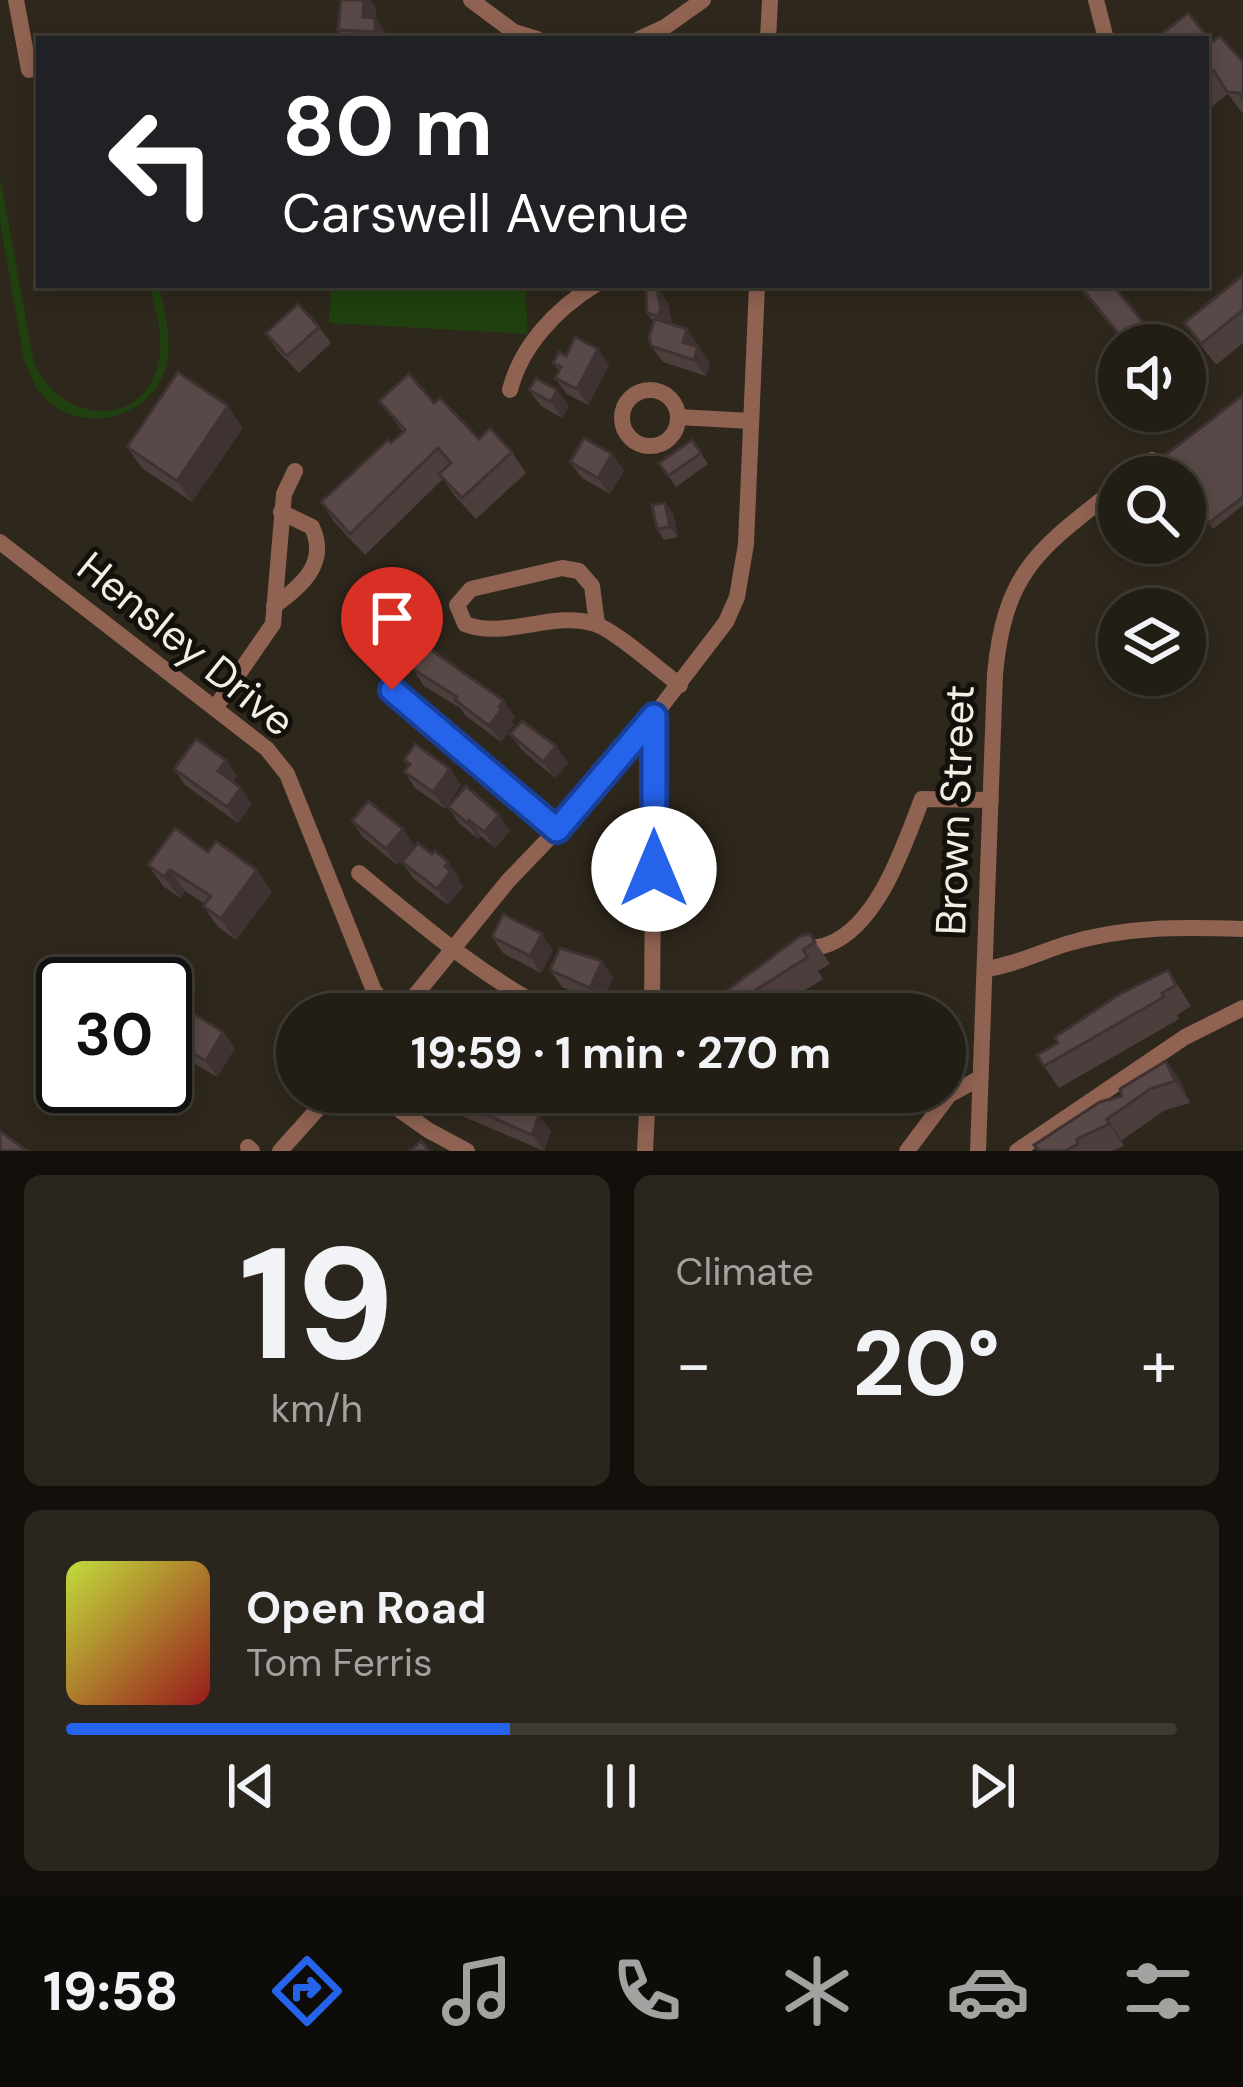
<!DOCTYPE html>
<html lang="en">
<head>
<meta charset="utf-8">
<style>
  :root { --surface:#221d15; --page:#2a261e; --text:#f1f3f6; --muted:#a2a2a0; --line:#3f3b34; --accent:#2563eb }
  body { margin:0; font-family:"DM Sans",sans-serif; background:var(--page); color:var(--text); height:100vh; display:flex; flex-direction:column; font-size:45px; white-space:nowrap }
  * { box-sizing:border-box; margin:0 }
  p { font-size:39px; color:var(--muted) }
  .icon { flex:none; width:66px; height:66px; fill:none; stroke:currentColor; stroke-width:2; stroke-linecap:round; stroke-linejoin:round }
  .map { position:relative; height:1151px; overflow:hidden }
  .side { display:flex; flex-direction:column; gap:24px; padding:24px; background:#13100c; flex:1 }
  .side>* { flex:none }
  .top-card { position:absolute; left:36px; top:36px; width:1173px; height:252px; border-radius:0px; box-shadow:0 6px 18px #0003,0 0 0 3px var(--line); background:#202124; color:#fff; overflow:hidden }
  .buttons { position:absolute; left:1098px; top:324px; display:grid; gap:24px }
  .buttons a { display:grid; place-items:center; width:108px; height:108px; border-radius:50%; background:var(--surface); box-shadow:0 6px 18px #0003,0 0 0 3px var(--line); font-size:60px }
  .speed { position:absolute; left:36px; top:957px; display:flex; gap:24px; font-size:60px; font-weight:700; text-align:center }
  .speed>* { display:grid; place-content:center; width:156px; height:156px; border-radius:50%; background:var(--surface); box-shadow:0 6px 18px #0003,0 0 0 3px var(--line); line-height:1 }
  .speed .limit { border:6px solid #111; border-radius:18px; background:#fff; color:#111 }
  .pin { position:absolute; display:grid; place-items:center; width:102px; height:102px; color:#fff; margin:-123px -51px; border-radius:50% 50% 50% 0; rotate:-45deg; box-shadow:0 0 12px #0007 }
  .pin .icon { rotate:45deg }
  .me { position:absolute; width:132px; margin:-66px; rotate:0deg; stroke-linejoin:round; filter:drop-shadow(0 0 9px #0008) }
  .turn { display:flex; align-items:center; gap:42px; height:252px; padding:0 48px; font-size:54px }
  .turn .icon { width:156px; height:156px; stroke-width:2.5 }
  .turn b { display:block; font-size:84px; line-height:102px }
  .big { font-size:90px; font-weight:700; line-height:1.1 }
  .side .card { flex:1; display:flex; flex-direction:column; justify-content:center; gap:18px; min-width:0; padding:0 42px; border-radius:18px; background:var(--page) }
  .side .dial { align-items:center; gap:0 }
  .dial b { font-size:156px; line-height:1 }
  .song { display:flex; align-items:center; gap:36px }
  .cover { width:144px; height:144px; border-radius:18px; background:linear-gradient(135deg,hsl(70 70% 55%),hsl(0 70% 35%)) }
  .played { height:12px; border-radius:6px; background:linear-gradient(90deg,var(--accent) 40%,var(--line) 40%) }
  .keys { display:flex; justify-content:space-around; direction:ltr }
  .heat { display:flex; justify-content:space-between; align-items:center; font-size:66px; direction:ltr }
  .side .tiles { flex:1; display:grid; gap:24px; grid-template-columns:1fr 1fr }
  .card:last-child { grid-column:span 2 }
  .trip { position:absolute; left:276px; top:993px; width:690px; height:120px; border-radius:60px; background:var(--surface); box-shadow:0 6px 18px #0003,0 0 0 3px var(--line); font-weight:700; line-height:120px; text-align:center }
  .tabs { display:flex; height:192px; justify-content:space-around; align-items:center; background:#0e0c08; color:var(--muted) }
  .tabs .icon { width:84px; height:84px }
  .tabs .selected { color:var(--accent) }
  .tabs b { font-size:54px; color:var(--text) }
  .map>svg:first-child { display:block }
  .green { fill:#20400f }
  .lines { fill:none; stroke-linecap:round; stroke-linejoin:round }
  .minor { stroke:#8f6251; stroke-width:16 }
  .wall { fill:#4c3e3d }
  .shaded-wall { fill:#3e3232 }
  .building { fill:#584847; stroke:#3e3232; stroke-width:3 }
  .route-casing { stroke:#184099; stroke-width:30 }
  .route { stroke:#2563eb; stroke-width:21 }
  .labels { text-anchor:middle; dominant-baseline:central; stroke-width:10; stroke-linejoin:round; paint-order:stroke }
  .street-label { font-size:42px; fill:#f3efe7; stroke:#13110b }
</style>
</head>
<body>
<div class="map">
<svg width="1243" height="1151" viewBox="0 0 1243 1151">
  <rect width="100%" height="100%" fill="#2e271c"/>
  <g class="green">
    <path d="M0,177L34,363C61,424 144,431 159,361C164,336 155,309 150,285H159C164,312 174,343 165,370C149,418 85,434 48,401C35,390 30,375 24,360L0,221Z"/>
    <path d="M331,285H525L528,334L329,323Z"/>
  </g>
  <g class="lines">
    <g class="minor">
      <path d="M16,0L29,70"/>
      <path d="M471,0L514,32L537,39"/>
      <path d="M1096,0L1106,39"/>
      <path d="M639,39L665,27L703,0"/>
      <path d="M768,39L770,0"/>
      <circle cx="650" cy="418" r="28"/>
      <path d="M510,390C521,346 556,309 595,285"/>
      <path d="M678,417L751,421"/>
      <path d="M1130,477L1152,460"/>
      <path d="M0,542L267,749L287,774L374,991L394,1014"/>
      <path d="M274,606C301,586 329,564 312,527L281,512"/>
      <path d="M597,624L592,586L579,571L562,568L471,589L457,605L465,624C505,640 553,610 595,624C616,631 659,670 680,685"/>
      <path d="M391,690L557,830"/>
      <path d="M215,708L273,624L284,494L295,471"/>
      <path d="M359,873C422,925 482,977 556,1014"/>
      <path d="M802,952C812,945 818,949 829,944C879,924 904,845 922,799L991,800"/>
      <path d="M985,969C1014,965 1038,953 1066,944C1125,926 1182,927 1243,929"/>
      <path d="M400,1014L508,881L557,830L654,716L726,622L737,597L746,544L757,285"/>
      <path d="M652,1014L654,716"/>
      <path d="M717,1014L747,992"/>
      <path d="M374,1092L428,1130L467,1151"/>
      <path d="M248,1147L252,1151"/>
      <path d="M280,1151L333,1092"/>
      <path d="M645,1151L648,1092"/>
      <path d="M907,1151L949,1095L980,1078"/>
      <path d="M978,1151L995,674C1005,568 1041,548 1119,486"/>
      <path d="M1017,1151L1185,1037L1243,1008"/>
    </g>
  </g>
  <g class="wall">
    <path d="M341,0H370L376,9L375,18L387,34L386,39H344L338,30Z"/>
    <path d="M1206,39L1243,62V114L1228,94L1206,111Z"/>
    <path d="M1243,275V343L1216,365L1184,323Z"/>
    <path d="M1077,285H1113L1161,345H1126Z"/>
    <path d="M656,287L668,303L672,324L698,345V347L710,363L706,376L663,362L651,346L654,323L647,313Z"/>
    <path d="M319,327L331,343L299,373L277,350L266,333Z"/>
    <path d="M598,349L609,365L588,405L567,394L555,378L559,371L553,363L566,356Z"/>
    <path d="M529,390H557L569,406L562,418L541,406Z"/>
    <path d="M1243,395V505L1213,529L1197,508L1202,504Z"/>
    <path d="M379,401L434,403L479,439L512,452L526,473L476,519L454,495L443,479L365,555L335,523L321,502L403,432Z"/>
    <path d="M243,428L192,502L142,468L127,447Z"/>
    <path d="M692,440L708,464L676,487L659,463Z"/>
    <path d="M612,454L624,471L610,494L582,478L570,462Z"/>
    <path d="M665,503L673,513L678,537L664,540L657,529Z"/>
    <path d="M413,669L515,717L511,722L514,725L501,742L466,716L460,708L424,686Z"/>
    <path d="M510,734L556,746L568,763L555,778L522,750Z"/>
    <path d="M226,760L237,776L233,782L252,804L238,823L185,785L174,769Z"/>
    <path d="M404,760L450,769L461,785L445,809L415,788L404,772L408,766Z"/>
    <path d="M448,807L510,831L495,848L481,836L478,839L459,823Z"/>
    <path d="M352,821L403,829L414,845L397,865L363,837Z"/>
    <path d="M208,852L272,892L236,940L218,927L203,906L205,904L185,891L180,898L163,886L148,865Z"/>
    <path d="M402,862L460,878L458,880L463,887L448,905L414,879Z"/>
    <path d="M810,934L830,964L818,971L823,979L766,1014H735L722,994Z"/>
    <path d="M492,937L553,950L541,973L503,953Z"/>
    <path d="M550,970L613,977L601,1004L562,987Z"/>
    <path d="M1168,970L1191,1006L1177,1015L1179,1019L1059,1088L1044,1066Z"/>
    <path d="M223,1032L235,1048L217,1077L175,1052L165,1038V1034Z"/>
    <path d="M1166,1061L1181,1082L1190,1103L1165,1110L1122,1140L1124,1146L1112,1151H1039L1122,1096Z"/>
    <path d="M444,1092H492L495,1096L532,1107L551,1131L544,1151L453,1112L442,1095Z"/>
  </g>
  <g class="shaded-wall">
    <path d="M364,0H370L376,9L375,18L387,34L386,39H379L375,32V25L374,33L363,17Z"/>
    <path d="M656,287L668,303L672,324L669,333L658,316Z"/>
    <path d="M687,329L698,345L694,359L683,342Z"/>
    <path d="M698,347L710,363L706,376L694,360Z"/>
    <path d="M598,349L609,365L588,405L577,389Z"/>
    <path d="M557,390L569,406L562,418L551,402Z"/>
    <path d="M228,406L243,428L192,502L177,481Z"/>
    <path d="M612,454L624,471L610,494L598,478Z"/>
    <path d="M665,503L673,513L678,537L670,527Z"/>
    <path d="M504,701L515,717L511,722L514,725L501,742L489,726Z"/>
    <path d="M556,746L568,763L555,778L543,762Z"/>
    <path d="M226,760L237,776L229,788L218,771Z"/>
    <path d="M450,769L461,785L445,809L433,792Z"/>
    <path d="M241,788L252,804L238,823L227,807Z"/>
    <path d="M499,815L510,831L495,848L484,832Z"/>
    <path d="M469,820L481,836L478,839L467,823Z"/>
    <path d="M403,829L414,845L397,865L386,849Z"/>
    <path d="M448,862L460,878L458,880L463,887L448,905L437,889Z"/>
    <path d="M170,870L185,891L180,898L164,877Z"/>
    <path d="M257,870L272,892L236,940L221,919Z"/>
    <path d="M542,934L553,950L541,973L530,956Z"/>
    <path d="M602,961L613,977L601,1004L590,988Z"/>
    <path d="M223,1032L235,1048L217,1077L206,1061Z"/>
    <path d="M1166,1061L1181,1082L1190,1103L1175,1081Z"/>
    <path d="M532,1107L551,1131L544,1151L532,1135L530,1112Z"/>
    <path d="M1107,1119L1122,1140L1124,1146L1109,1124Z"/>
  </g>
  <g class="building">
    <path d="M341,0H364L363,17L375,18V32L338,30Z"/>
    <path d="M1188,13L1212,42L1220,36L1243,62V98L1239,93L1227,92L1214,71L1206,78V39H1170L1164,32Z"/>
    <path d="M1243,275V310L1201,344L1184,323Z"/>
    <path d="M1079,285H1113L1151,332L1135,345H1128Z"/>
    <path d="M656,287L661,308L658,316L647,313L646,289Z"/>
    <path d="M298,304L319,327L287,356L266,333Z"/>
    <path d="M655,319L687,329L683,342L698,347L694,360L651,346L649,337Z"/>
    <path d="M575,337L598,349L577,389L555,378L561,367L553,363L559,352L566,356Z"/>
    <path d="M178,372L228,406L177,481L127,447Z"/>
    <path d="M409,374L434,403L440,398L479,439L490,428L512,452L462,498L439,474L451,463L438,448L350,534L321,502L388,440L391,443L405,430L379,401Z"/>
    <path d="M536,378L557,390L551,402L529,390Z"/>
    <path d="M1243,395V497L1209,523L1197,508L1203,504L1185,482V477H1181L1164,456Z"/>
    <path d="M584,438L612,454L598,478L570,462Z"/>
    <path d="M692,440L701,453L668,476L659,463Z"/>
    <path d="M665,503L670,527L657,529L652,505Z"/>
    <path d="M427,647L504,701L499,707L502,709L489,726L455,700L457,697L413,669Z"/>
    <path d="M522,721L556,746L543,762L510,734Z"/>
    <path d="M196,739L226,760L218,771L241,788L227,807L174,769Z"/>
    <path d="M415,744L450,769L433,792L404,772L410,764L404,760Z"/>
    <path d="M466,786L499,815L484,832L469,820L467,823L448,807Z"/>
    <path d="M368,801L403,829L386,849L352,821Z"/>
    <path d="M175,828L208,852L216,841L257,870L221,919L203,906L211,896L170,870L164,877L148,865Z"/>
    <path d="M418,843L432,854L435,851L448,862L445,866L451,871L437,889L402,862Z"/>
    <path d="M503,914L542,934L530,956L492,937Z"/>
    <path d="M810,934L815,942L803,950L808,957L730,1006L722,994L800,936Z"/>
    <path d="M560,948L602,961L590,988L550,970Z"/>
    <path d="M1168,970L1176,985L1162,993L1164,997L1044,1066L1037,1055L1058,1043L1055,1037L1120,994Z"/>
    <path d="M179,1005L223,1032L206,1061L165,1037Z"/>
    <path d="M1166,1061L1175,1081L1150,1089L1107,1119L1109,1124L1077,1139L1078,1144L1065,1151H1039L1034,1145L1100,1102L1122,1096L1120,1089Z"/>
    <path d="M444,1092H487L491,1096L532,1107L530,1112L539,1115L532,1135L442,1095Z"/>
    <path d="M0,1131L27,1151H0Z"/>
    <path d="M421,1141L429,1151H410Z"/>
  </g>
  <g class="lines">
    <g class="route-casing">
      <path id="route" d="M392,690L557,830L654,716V869"/>
    </g>
    <use href="#route" class="route"/>
  </g>
  <g class="labels">
    <g class="street-label">
      <text transform="translate(186 644) rotate(39)">Hensley Drive</text>
      <text transform="translate(955 810) rotate(-88)">Brown Street</text>
    </g>
  </g>
</svg>
<div class="buttons">
<a><svg class="icon" aria-label="sound" viewBox="0 0 24 24"><path d="M4 9h4l5-4v14l-5-4H4zM17 9q2 3 0 6"/></svg></a>
<a><svg class="icon" aria-label="search" viewBox="0 0 24 24"><circle cx="10" cy="10" r="6"/><path d="M15 15l6 6"/></svg></a>
<a><svg class="icon" aria-label="layers" viewBox="0 0 24 24"><path d="M12 4l9 5-9 5-9-5zM3 14l9 5 9-5"/></svg></a>
</div>
<div class="speed"><div class="limit">30</div></div>
<div class="pin" style="left:392px;top:690px;background:#d93025"><svg class="icon" aria-label="arrive" viewBox="0 0 24 24"><path d="M6 21V4h12l-3 4 3 4H6"/></svg></div>
<svg class="me" style="left:654px;top:869px" viewBox="-20 -20 40 40"><circle r="19" fill="#fff"/><path d="M0-13L10 11 0 6-10 11z" fill="#2563eb"/></svg>
<div class="trip">19:59 · 1 min · 270 m</div>
<div class="top-card">
<div class="turn"><svg class="icon" aria-label="left" viewBox="0 0 24 24"><path d="M17 20v-9H6M10 6l-5 5 5 5"/></svg><div><b>80 m</b>Carswell Avenue</div></div>
</div>
</div>
<section class="side">
<div class="tiles">
<div class="card dial"><b>19</b><p>km/h</p></div>
<div class="card"><p>Climate</p>
<div class="heat"><a>−</a><b class="big">20°</b><a>+</a></div>
</div>
<div class="card">
<div class="song"><i class="cover"></i><div><b>Open Road</b><p>Tom Ferris</p></div></div>
<div class="played"></div>
<div class="keys"><svg class="icon" aria-label="previous" viewBox="0 0 24 24"><path d="M18 5L8 12l10 7zM5 5v14"/></svg><svg class="icon" aria-label="pause" viewBox="0 0 24 24"><path d="M8 5v14M16 5v14"/></svg><svg class="icon" aria-label="next" viewBox="0 0 24 24"><path d="M6 5l10 7-10 7zM19 5v14"/></svg></div>
</div>
</div>
</section>
<nav class="tabs">
<b>19:58</b>
<svg class="icon selected" aria-label="directions" viewBox="0 0 24 24"><path d="M12 3l9 9-9 9-9-9zM9 14v-3h6M13 9l2 2-2 2"/></svg>
<svg class="icon" aria-label="music" viewBox="0 0 24 24"><path d="M9 18V5l10-2v13"/><circle cx="6" cy="18" r="3"/><circle cx="16" cy="16" r="3"/></svg>
<svg class="icon" aria-label="phone" viewBox="0 0 24 24"><path d="M5 4h4l2 5-3 2q2 4 5 5l2-3 5 2v4C11 20 4 13 5 4z"/></svg>
<svg class="icon" aria-label="climate" viewBox="0 0 24 24"><path d="M12 3v18M4 7l16 10M4 17L20 7"/></svg>
<svg class="icon" aria-label="car" viewBox="0 0 24 24"><path d="M5 17H2v-5l4-1 3-4h7l3 4 3 1v5h-3M9 17h6M6 11h13"/><circle cx="7" cy="17" r="2"/><circle cx="17" cy="17" r="2"/></svg>
<svg class="icon" aria-label="filters" viewBox="0 0 24 24"><path d="M4 7h16M4 17h16"/><circle cx="9" cy="7" r="2"/><circle cx="15" cy="17" r="2"/></svg>
</nav>
</body>
</html>
